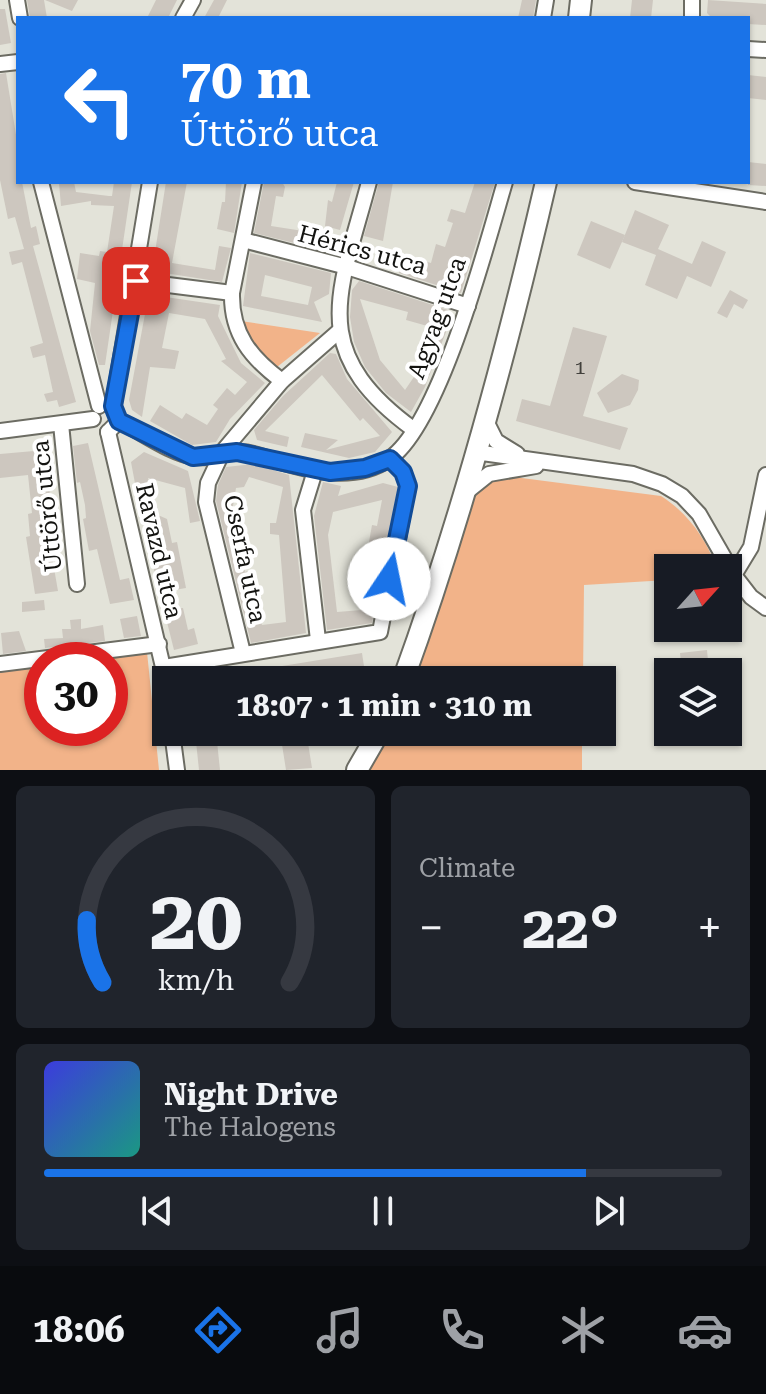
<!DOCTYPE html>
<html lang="en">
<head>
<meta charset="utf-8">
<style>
  :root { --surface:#171b24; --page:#20242c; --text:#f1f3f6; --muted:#9ea1a6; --line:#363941; --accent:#1a73e8 }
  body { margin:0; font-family:"Roboto Serif",serif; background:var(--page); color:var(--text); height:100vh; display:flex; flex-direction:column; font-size:30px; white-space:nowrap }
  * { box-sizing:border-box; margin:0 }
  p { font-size:26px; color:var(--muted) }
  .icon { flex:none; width:44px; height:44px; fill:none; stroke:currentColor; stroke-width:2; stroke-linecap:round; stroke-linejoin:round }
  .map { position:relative; height:770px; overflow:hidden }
  .side { display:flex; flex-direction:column; gap:16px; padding:16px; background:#0d0f14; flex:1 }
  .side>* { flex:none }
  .guide { position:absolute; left:16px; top:16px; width:734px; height:168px; border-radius:0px; box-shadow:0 2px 6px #0004; background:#1a73e8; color:#fff; overflow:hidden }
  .needle { width:52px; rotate:63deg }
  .tools { position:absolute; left:654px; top:554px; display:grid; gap:16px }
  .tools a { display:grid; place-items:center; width:88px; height:88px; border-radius:0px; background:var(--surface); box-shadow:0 2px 6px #0004; font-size:40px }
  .speed { position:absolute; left:24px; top:642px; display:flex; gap:16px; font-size:40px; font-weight:700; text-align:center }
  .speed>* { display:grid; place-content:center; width:104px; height:104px; border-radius:50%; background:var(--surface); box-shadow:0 2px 6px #0004; line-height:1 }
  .speed .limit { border:12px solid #d22; background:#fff; color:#111 }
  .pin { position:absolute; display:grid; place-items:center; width:68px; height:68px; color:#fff; margin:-34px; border-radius:16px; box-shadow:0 4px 12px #0006 }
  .me { position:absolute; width:88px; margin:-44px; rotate:11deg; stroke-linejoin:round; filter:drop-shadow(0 0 6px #0008) }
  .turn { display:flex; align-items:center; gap:28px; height:168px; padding:0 32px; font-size:36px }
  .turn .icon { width:104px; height:104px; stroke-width:2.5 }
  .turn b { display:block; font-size:56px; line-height:68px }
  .big { font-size:60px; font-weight:700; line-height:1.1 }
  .side .widget { flex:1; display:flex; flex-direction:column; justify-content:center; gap:12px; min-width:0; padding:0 28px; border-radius:12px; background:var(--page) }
  .side .dial { align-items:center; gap:0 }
  .dial svg { height:208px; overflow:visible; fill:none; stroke:var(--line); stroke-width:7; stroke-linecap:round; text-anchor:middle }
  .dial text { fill:var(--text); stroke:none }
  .song { display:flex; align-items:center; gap:24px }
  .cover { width:96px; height:96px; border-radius:12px; background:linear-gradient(135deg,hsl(240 70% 55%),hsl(170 70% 35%)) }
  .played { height:8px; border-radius:4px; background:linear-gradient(90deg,var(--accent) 80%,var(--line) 80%) }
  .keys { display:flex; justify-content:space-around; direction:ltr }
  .heat { display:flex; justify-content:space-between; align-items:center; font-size:44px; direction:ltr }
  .side .tiles { flex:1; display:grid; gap:16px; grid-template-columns:1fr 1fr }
  .widget:last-child { grid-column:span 2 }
  .trip { position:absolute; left:152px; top:666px; width:464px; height:80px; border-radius:0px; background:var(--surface); box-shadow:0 2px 6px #0004; font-weight:700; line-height:80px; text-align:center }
  .dock { display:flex; height:128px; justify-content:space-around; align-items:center; background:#090b0e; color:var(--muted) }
  .dock .icon { width:56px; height:56px }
  .dock .current { color:var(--accent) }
  .dock b { font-size:36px; color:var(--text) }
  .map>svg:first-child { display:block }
  .green { fill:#f2b389 }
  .building { fill:#cdc7bf; fill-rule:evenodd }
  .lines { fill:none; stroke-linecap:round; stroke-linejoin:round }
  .street-casing { stroke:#6c6c63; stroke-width:18 }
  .primary-casing { stroke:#6c6c63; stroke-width:24 }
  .street { stroke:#fff; stroke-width:14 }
  .primary { stroke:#fff; stroke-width:20 }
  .route-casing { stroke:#114b97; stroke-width:20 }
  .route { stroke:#1a73e8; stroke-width:14 }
  .labels { text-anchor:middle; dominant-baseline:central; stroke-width:8; stroke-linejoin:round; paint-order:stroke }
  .number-label { font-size:20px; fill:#42403c }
  .street-label { font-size:24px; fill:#131310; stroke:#fff }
</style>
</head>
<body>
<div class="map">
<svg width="766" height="770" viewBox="0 0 766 770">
  <rect width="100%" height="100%" fill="#e3e3d9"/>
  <g class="green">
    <path d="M241,321L320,333L277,367L261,359Z"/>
    <path d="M507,476L661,496C689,514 705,538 717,568H668V580L584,585L583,680H413L477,492L484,484Z"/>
    <path d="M147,652L159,770H0V669L42,664V728H110V660H78Z"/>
    <path d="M392,732H582V770H369Z"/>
  </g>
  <g class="building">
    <path d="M27,0H44L47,18H30Z"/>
    <path d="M45,0H78L72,11Z"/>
    <path d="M156,0H177L168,18H147Z"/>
    <path d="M214,0H227L218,18H204Z"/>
    <path d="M522,0H536L533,18H518Z"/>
    <path d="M632,0H653L651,18H630Z"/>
    <path d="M708,0L766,4V25L748,24V18H712L707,13Z"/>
    <path d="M0,9H5L11,43L0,45Z"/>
    <path d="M6,73L18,147V182H22L31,228L36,226L40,244L33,246L76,402L59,407L57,400L47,402L44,394L53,392L45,355L33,358L30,347L43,343L22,262L12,265L9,252L24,249L15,217L8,219L0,180V74Z"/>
    <path d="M748,75L766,77V100L748,98Z"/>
    <path d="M748,162L766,164V186L748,185Z"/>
    <path d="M74,182L76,192L109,196H112L114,182H132L105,365H99L90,331L95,283L77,279L80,253L99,256L100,251L107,252L114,206L91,205V201L61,206L59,183Z"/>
    <path d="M166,182H187L172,263L215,270L219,246L231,248L222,282L152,271Z"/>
    <path d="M226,182H242L234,233L217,229L222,202H225Z"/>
    <path d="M264,182H282L285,187L283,197L276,196L271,226L329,235L328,238L337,242L334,253L254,233Z"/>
    <path d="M337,182H354L340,230L325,226L328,200L332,202Z"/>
    <path d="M379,182H393L383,241L364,236Z"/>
    <path d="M475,182H495L461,293L399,273L404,255L431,263L436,244L445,247L453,223L447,221L451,209L465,213Z"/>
    <path d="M635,210L669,225L658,249L692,264L702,241L726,252L711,287L687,276L677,299L645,285L656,255L622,242Z"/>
    <path d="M591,221L625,235L610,269L577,255Z"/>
    <path d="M250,253L331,273L329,294L314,302L322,322L243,306ZM265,275L312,287L308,305L261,296Z"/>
    <path d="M359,281L448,310L451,319L425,387L411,412L386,393L365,367L354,342L350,317L352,290ZM360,299L408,312L406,320L431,327L415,370L418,371L405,390L380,360Z"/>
    <path d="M730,290L748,300L743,309L734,304L727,318L717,313Z"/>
    <path d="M145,294L220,305L218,316L241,363L265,383L230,419L216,442L192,445L150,421L160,405L182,419L186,413L207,425L218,409L213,405L227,388L235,395L247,382L221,361L226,359L205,319L169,313L162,348L179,351L175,369L150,367L142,417L132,410L129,400L145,314H142Z"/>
    <path d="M573,327L607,336L583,416L628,428L620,450L516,421L522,399L550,406Z"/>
    <path d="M330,353L336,354L347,379L392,432L375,452L349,458L301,447L305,433L338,440L326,450L380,436L363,418L360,421L322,375L265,431L289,437L287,447L257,440L254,430L283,396Z"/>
    <path d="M622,374L639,380L638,390L630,405L608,413L597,393Z"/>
    <path d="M88,443L120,580L129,578L134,600L110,604L97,549L89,551L83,519L86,518L85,505L80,482L77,483L73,446Z"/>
    <path d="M34,451L38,489L49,488L52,512H48L51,534H48L58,591L35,594L26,537L30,536L28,514L32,513L28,475L0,478V454Z"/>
    <path d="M144,452L188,471L200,521L190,523L185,488L148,478L158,515L167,519L172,543L177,542L186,588L174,590L175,594L160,596L137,494L131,462Z"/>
    <path d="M253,464L289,475L306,633L251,643L216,501L218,485L226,467ZM249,477L283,487L276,523H270V534L279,535L286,622L262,625L260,617L257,618L248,571L245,572L231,518L236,488L244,487Z"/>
    <path d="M323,482L341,486L338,496L383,483L398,487L372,623L327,630L314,516ZM382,500L377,526L372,525L364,570L362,610L337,612L328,535L333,512Z"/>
    <path d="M44,600L45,610L22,612V602Z"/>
    <path d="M183,608L188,630L194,628L198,644L174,650L164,610Z"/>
    <path d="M137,616L141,636L124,638L120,619Z"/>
    <path d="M81,619V629L103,625L105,641L45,648L44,639L63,638L62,629H71L70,620Z"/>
    <path d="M19,631L26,651L3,654L1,633Z"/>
    <path d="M707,650L709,672H682L680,653Z"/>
    <path d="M362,653L366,680H271L270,668Z"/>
    <path d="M195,732H216L220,770H199Z"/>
    <path d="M280,732H311L313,742L308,743L312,768L286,770Z"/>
  </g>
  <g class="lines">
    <g class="street-casing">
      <g id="street">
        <path d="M17,0L20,18"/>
        <path d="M183,18L193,0"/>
        <path d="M543,18L546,0"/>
        <path d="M692,18V0"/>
        <path d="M748,49L766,50"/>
        <path d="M0,64L18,62"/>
        <path d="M41,182L99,406"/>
        <path d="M254,182L232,293C231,334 251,358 282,381"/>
        <path d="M369,182C340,292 305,350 413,429"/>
        <path d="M635,182L766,202"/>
        <path d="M243,240L347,267L468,306"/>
        <path d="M136,281L232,293"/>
        <path d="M485,419L496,441L517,454"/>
        <path d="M119,421C142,432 169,453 195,457C215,460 231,447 254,454C295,467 350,486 389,459C440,425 487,243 505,182"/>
        <path d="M61,424L77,584"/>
        <path d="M0,431L93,419"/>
        <path d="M108,432L119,421L113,406L150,182"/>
        <path d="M108,432L166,680"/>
        <path d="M475,452L633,474L662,484L682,496L699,514L734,575L751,597L766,608"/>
        <path d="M315,471L303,510L318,640"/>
        <path d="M464,494L489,474L536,466"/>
        <path d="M734,575L751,547L766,475"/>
        <path d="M243,653L206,502L208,483L223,451L282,381L338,332"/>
        <path d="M0,664L159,644"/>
        <path d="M164,667L380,632L408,486L403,472L390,459"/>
        <path d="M172,732L177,770"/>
      </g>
    </g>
    <g class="primary-casing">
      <g id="primary">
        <path d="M579,18L581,0"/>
        <path d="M403,680C462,518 507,350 546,182"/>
        <path d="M357,770L379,732"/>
      </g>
    </g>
    <use href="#street" class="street"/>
    <use href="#primary" class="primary"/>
  </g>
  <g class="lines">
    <g class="route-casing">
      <path id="route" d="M136,281L113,406L119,421L193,457L237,452L330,472L365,468L390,459L403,472L408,486L389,579"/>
    </g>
    <use href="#route" class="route"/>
  </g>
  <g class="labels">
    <g class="number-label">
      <text x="580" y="367">1</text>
    </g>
    <g class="street-label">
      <text transform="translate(362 250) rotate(15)">Hérics utca</text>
      <text transform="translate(437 318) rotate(-70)">Agyag utca</text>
      <text transform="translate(47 506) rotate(-96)">Úttörő utca</text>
      <text transform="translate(159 551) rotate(77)">Ravazd utca</text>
      <text transform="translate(245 559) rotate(78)">Cserfa utca</text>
    </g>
  </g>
</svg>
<div class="tools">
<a><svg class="needle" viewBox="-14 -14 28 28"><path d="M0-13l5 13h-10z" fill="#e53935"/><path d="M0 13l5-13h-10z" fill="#9ea1a6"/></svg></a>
<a><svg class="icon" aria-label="layers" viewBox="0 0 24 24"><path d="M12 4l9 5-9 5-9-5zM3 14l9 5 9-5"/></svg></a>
</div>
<div class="speed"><div class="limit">30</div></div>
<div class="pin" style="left:136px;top:281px;background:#d93025"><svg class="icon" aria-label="arrive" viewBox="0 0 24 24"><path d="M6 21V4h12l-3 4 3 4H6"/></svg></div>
<svg class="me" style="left:389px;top:579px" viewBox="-20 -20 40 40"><circle r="19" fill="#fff"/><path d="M0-13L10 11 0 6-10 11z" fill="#1a73e8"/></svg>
<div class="trip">18:07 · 1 min · 310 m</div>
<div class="guide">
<div class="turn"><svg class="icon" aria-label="left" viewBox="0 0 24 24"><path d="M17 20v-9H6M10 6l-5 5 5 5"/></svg><div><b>70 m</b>Úttörő utca</div></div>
</div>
</div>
<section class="side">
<div class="tiles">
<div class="widget dial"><svg viewBox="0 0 100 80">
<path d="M14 69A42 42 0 1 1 86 69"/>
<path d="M14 69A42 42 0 0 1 8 45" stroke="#1a73e8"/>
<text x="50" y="56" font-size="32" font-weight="700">20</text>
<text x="50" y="72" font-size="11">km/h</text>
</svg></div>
<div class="widget"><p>Climate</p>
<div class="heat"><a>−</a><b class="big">22°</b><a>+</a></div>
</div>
<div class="widget">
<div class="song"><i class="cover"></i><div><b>Night Drive</b><p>The Halogens</p></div></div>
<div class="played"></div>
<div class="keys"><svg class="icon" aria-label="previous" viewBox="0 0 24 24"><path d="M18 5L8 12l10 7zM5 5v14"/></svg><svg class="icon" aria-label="pause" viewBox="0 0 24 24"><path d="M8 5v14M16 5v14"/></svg><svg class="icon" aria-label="next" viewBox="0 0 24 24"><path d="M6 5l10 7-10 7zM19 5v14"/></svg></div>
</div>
</div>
</section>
<nav class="dock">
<b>18:06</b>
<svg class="icon current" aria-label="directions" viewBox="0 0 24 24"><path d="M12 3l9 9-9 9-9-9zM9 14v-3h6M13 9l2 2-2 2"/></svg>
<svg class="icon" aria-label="music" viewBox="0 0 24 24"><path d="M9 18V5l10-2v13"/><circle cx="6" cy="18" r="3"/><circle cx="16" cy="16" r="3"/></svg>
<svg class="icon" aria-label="phone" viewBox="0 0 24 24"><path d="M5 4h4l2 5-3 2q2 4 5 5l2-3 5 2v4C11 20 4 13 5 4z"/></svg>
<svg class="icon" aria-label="climate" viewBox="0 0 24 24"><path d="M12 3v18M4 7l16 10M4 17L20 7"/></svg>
<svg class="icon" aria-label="car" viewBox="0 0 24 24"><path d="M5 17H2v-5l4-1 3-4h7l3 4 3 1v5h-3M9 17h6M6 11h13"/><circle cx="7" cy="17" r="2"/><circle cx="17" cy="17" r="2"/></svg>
</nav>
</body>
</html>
